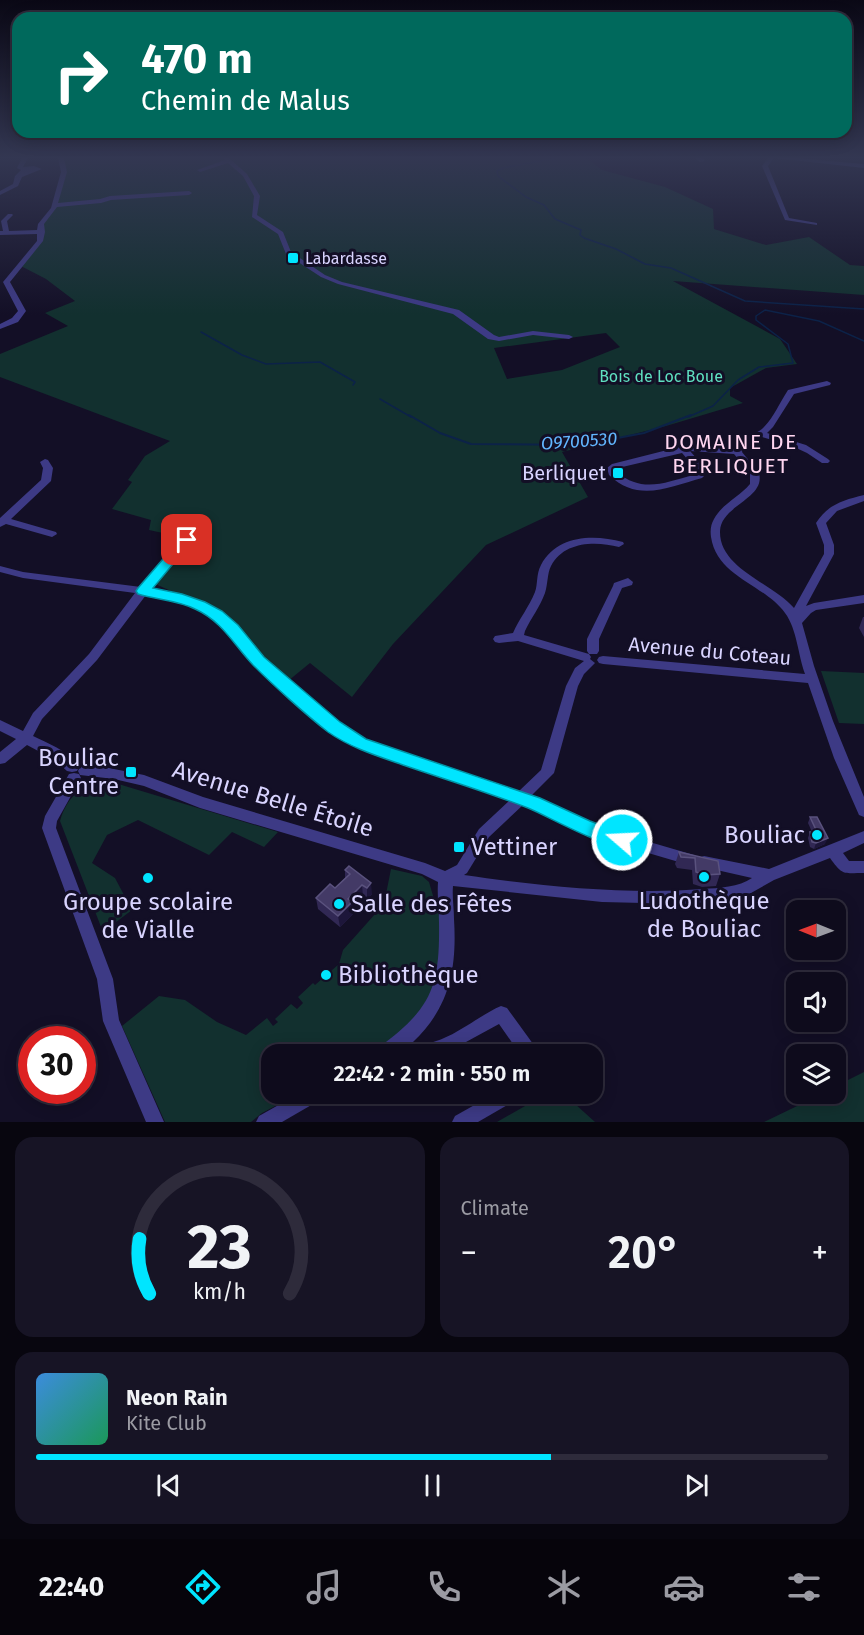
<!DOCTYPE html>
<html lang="en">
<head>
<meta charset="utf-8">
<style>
  :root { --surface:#0e0b1c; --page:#171425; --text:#f1f3f6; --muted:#9b9ba3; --line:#2e2b3b; --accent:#00e5ff }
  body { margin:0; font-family:"Fira Sans",sans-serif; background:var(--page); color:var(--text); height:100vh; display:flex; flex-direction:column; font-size:22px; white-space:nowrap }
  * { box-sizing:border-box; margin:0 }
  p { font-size:20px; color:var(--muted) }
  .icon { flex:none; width:33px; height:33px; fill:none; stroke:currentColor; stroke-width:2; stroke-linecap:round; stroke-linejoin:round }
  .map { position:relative; height:1122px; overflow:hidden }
  .side { display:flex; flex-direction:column; gap:15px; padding:15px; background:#08060f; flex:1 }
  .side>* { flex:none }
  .guide { position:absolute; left:12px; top:12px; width:840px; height:126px; border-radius:18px; box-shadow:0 3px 15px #0003,0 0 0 2px var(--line); background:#00695c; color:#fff; overflow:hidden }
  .needle { width:39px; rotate:271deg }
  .buttons { position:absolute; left:786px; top:900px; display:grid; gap:12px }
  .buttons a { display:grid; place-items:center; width:60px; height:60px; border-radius:12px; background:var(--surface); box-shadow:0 3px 15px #0003,0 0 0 2px var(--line); font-size:30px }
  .speed { position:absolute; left:18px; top:1026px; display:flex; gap:12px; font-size:30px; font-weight:700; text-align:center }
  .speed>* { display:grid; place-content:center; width:78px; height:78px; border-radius:50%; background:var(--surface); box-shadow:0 3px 15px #0003,0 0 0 2px var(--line); line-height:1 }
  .speed .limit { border:9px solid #d22; background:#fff; color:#111 }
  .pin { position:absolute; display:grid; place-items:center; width:51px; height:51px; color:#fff; margin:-26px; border-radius:12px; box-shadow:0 3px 9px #0006 }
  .me { position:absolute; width:66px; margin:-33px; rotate:289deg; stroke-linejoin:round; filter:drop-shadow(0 0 4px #0008) }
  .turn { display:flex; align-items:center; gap:21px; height:126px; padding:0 30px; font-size:27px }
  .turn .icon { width:78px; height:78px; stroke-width:2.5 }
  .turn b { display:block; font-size:42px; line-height:51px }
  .big { font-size:45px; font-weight:600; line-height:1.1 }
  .side .card { flex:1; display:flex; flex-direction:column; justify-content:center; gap:9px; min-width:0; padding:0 21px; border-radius:18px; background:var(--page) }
  .side .dial { align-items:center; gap:0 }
  .dial svg { height:156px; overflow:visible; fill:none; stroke:var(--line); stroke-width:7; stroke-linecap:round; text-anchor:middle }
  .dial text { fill:var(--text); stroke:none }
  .song { display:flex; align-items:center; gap:18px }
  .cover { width:72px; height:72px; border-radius:9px; background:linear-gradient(135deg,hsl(210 70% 55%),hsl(150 70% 35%)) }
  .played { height:6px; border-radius:3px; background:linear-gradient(90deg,var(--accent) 65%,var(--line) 65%) }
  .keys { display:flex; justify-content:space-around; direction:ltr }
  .heat { display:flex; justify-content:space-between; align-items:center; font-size:33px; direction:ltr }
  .side .tiles { flex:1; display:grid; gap:15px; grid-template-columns:1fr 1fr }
  .card:last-child { grid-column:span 2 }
  .trip { position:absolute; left:261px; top:1044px; width:342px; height:60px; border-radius:18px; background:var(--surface); box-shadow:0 3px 15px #0003,0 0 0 2px var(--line); font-weight:600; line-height:60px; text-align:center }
  .tabs { display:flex; height:96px; justify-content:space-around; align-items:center; background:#06040b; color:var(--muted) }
  .tabs .icon { width:42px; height:42px }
  .tabs .active { color:var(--accent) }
  .tabs b { font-size:27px; color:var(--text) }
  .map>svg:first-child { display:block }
  .green { fill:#12302f; fill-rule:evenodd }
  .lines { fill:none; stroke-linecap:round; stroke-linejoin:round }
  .stream-far1 { stroke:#0c2248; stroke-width:1.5 }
  .stream { stroke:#0c2248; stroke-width:2 }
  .minor { fill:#3d3a85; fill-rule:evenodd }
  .wall { fill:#312854 }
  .shaded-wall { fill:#1d163a }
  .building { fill:#433a66; stroke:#5a527e; stroke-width:1.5 }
  .route { fill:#00e5ff; stroke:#0095a6; stroke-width:1.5 }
  .poi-dot { fill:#00e5ff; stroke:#130f26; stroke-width:2 }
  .labels { text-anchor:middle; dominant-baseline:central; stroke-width:6; stroke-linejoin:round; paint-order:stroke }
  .far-poi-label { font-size:16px; fill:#d9d4ff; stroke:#130f26; text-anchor:start }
  .far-park-label { font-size:16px; fill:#5fe0c0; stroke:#130f26 }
  .far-water-label { font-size:18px; font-style:italic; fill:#62b6ff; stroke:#130f26 }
  .poi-label { font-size:20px; fill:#d9d4ff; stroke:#130f26; text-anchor:end }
  .street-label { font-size:20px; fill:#d9d4ff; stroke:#130f26 }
  .neighbourhood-label { font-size:21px; letter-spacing:1.5px; fill:#ffd6f0; stroke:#130f26 }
  .near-poi-label { font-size:24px; fill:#d9d4ff; stroke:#130f26; text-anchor:start }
  .near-street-label { font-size:24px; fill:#d9d4ff; stroke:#130f26 }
</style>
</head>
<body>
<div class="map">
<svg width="864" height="1122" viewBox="0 0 864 1122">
  <rect width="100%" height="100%" fill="#130f26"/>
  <g class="green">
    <path d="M61,158H586L602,170L665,187L713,209L714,229L766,245L809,237L850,265L864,266V295L673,281L780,339L797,364L766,368L730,388V396L743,403L666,426L562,452L588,497L486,545L393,644L352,697L310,663L288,681L262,660L226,616L151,582L186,538L149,530L151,520L112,509L132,482L128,480L145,456L170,441L0,377V354L68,326L45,313L75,301L46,279L19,265L38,245L41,226L51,212L64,172ZM606,333L620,347L562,370L507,379L494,348Z"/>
    <path d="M821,671L864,673V724L839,723Z"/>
    <path d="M105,780L278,832L264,847L232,832L209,855L138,820L107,835L92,863L115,878L132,910L103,932L60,821C67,797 81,785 105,780Z"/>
    <path d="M391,869L422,876L429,882L441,923L440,964L432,994L419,1016L389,1041L369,1054H272V1094H298L262,1113L251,1122H165L122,1026L159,996L185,1000L217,1022L246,1035L267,1018L273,1026L278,1022L275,1019L291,1004L297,1009L303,1003L298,997L313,983L315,985L339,964L343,950L384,904Z"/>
    <path d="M864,1072V1122H764L822,1094H836V1086Z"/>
    <path d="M546,1094H564L595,1122H497Z"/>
  </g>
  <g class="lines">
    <g class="stream-far1">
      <path d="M556,158L503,168L497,171L498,176L526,197L544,205L555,219L581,230L580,235L584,238L616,249L645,264L671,268L745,301L864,309"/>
      <path d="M201,332L242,355L266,364L320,362L355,382L353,385"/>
      <path d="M380,399L411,417"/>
      <path d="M688,417L713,406L738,380L759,367L793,363L788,344L756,320V316L765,310L819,321L864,341"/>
    </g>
    <path class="stream" d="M409,415L440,433L471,444L581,445L644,433L691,415"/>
    <g class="minor">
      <path d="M22,158H28L23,167L34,166L42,169L22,177L18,186L0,195V191L13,184L15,176L21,170L17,168Z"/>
      <path d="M58,158H64L67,172L58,203L100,199L110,196L189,191L192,193L189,195L111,200L101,203L57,207L44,224L45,232L43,241L10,282L26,311L18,322L0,329V324L12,318L18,311L3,282L37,241V234L0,235V231H3L1,221L8,214H12L13,215L7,221L9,231L37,230L38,224L51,208L61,172Z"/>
      <path d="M223,158H229L247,174L260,196L257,215L283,232L291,252L325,275L342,282L459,310L494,335L499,337L533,331L569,335L573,337L569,339L533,335L499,341L488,339L453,314L338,284L321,277L286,254L278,234L252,217L254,196L243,176L228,163L200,172L197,170L225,160Z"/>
      <path d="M695,158H702L705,161L700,162Z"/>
      <path d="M768,158H774L768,166L789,218L817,223V225L785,220L762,166Z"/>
      <path d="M774,158H797L864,164V168Z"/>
      <path d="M827,381L831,383L830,385L794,394L773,427L767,433L806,445L828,459L830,461L828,463H822L807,453L792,446L762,437L746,444L742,452L759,473C766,499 721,505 720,531C719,569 773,583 794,608L824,554V545L816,523C828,504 844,500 864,495V501L837,511L826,523L834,545V554L806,606L814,603L864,595V603L816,610L811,613L802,623L814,666L833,721L864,797V817L859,815L834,758L808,683L603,664L599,663L597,660L599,657L603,656L805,674C798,655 797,629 785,613C764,584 717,577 711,537C710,530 711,524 714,519C722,504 739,497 750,484V473L734,454L690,451L698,460L704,476L702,478C669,487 638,503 609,475L607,468L612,464L691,444L734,449C742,433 753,438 764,427C774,417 780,402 788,390ZM682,453L689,461L694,475C665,482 643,494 617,472L618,468Z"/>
      <path d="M45,459L48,460L53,468L51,481L11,519L56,532L57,534L52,537L6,524L0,527V518L41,480L43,468L40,462Z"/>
      <path d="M187,537L191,538L192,540L191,542L151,589L204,602L220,611L237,626L262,658L338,724L366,739L518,792L541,770L566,686L575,668L584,661L518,641L499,643L495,642L493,639L495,636L513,633C519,619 529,607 535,592C538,584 536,574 541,565C557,535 593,534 623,542L624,544L619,547C596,541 564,541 551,566C547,574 548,584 545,593C540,607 531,618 525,631L524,635L589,654L591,657L590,659L595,663L584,674L578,686L554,773L531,796L612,831L694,855L696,859L694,863L689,865L604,840L523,805L489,837L467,873L464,875C539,886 628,895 703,889C719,888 739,887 752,878L699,866L697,862L699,858L704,856L769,869L864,831V843L843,853L849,861H864V873C843,873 843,876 830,858L774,880L751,893L722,901L685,904L602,902L453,886C452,897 454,908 454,919C457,968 450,1007 413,1042C440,1051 476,1016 501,1006L507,1008L536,1048L538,1054H520L499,1024L444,1054H402L399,1053L397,1054H376L378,1048C431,1009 440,988 439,923C439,909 437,896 438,882L422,874L200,808L144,786L114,779L80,775L78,771L80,767L99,766L144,775L203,797L425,863L445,871L457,865L479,829L510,800L356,747L330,730L254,664L229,632L212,617L196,608L146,595L97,660L42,719L33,736C49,744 69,751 79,767L77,771L72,772L67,771L55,760L27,745L5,763L0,764V752L16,739L0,731V720L23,731L33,713L89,654L135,593L23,578L0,572V566L23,572L141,587L183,538Z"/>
      <path d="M628,578L633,582L632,585L622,588L599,639V651L597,654H589L587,651V639L613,586L614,583Z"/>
      <path d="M74,773L79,774L81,778L57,821L56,828L113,979L119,1020L164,1122H146L103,1021L97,979L42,828L45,816L69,774Z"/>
      <path d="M298,1094H323L320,1100L282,1122H256L259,1116Z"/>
      <path d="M494,1094H519L516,1100L478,1122H452L455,1116Z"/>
    </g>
  </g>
  <g class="wall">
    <path d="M863,617H864V637L859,628Z"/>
    <path d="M810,817L825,844L814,849L810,847L808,838L810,832H812L808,823Z"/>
    <path d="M679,852L718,861L720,874L716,886L702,887L693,884L692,870L677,868L675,864Z"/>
    <path d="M349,866L372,894L367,899L363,896L353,907V914L340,927L318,909L316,898L335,888L345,878V870Z"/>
  </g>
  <g class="shaded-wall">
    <path d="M828,838L825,844L814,849L816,843Z"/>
    <path d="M371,883L372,894L367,899V888Z"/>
    <path d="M362,885L363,896L353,907V914L340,927L338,916L348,899Z"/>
  </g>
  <g class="building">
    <path d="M810,817H817L828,838L816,843L812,842L810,832H817Z"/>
    <path d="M679,852L718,861L720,874L705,875L696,872L695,858L681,857Z"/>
    <path d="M349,866L371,883L367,888L362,885L348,899L352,902L338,916L316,898L330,884L335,888L350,874L345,870Z"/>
  </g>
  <linearGradient id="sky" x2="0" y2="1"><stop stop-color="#0a0815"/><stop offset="0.5" stop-color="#333752"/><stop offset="1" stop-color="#333752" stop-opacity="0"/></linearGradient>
  <rect width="864" height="315" fill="url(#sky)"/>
  <path class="route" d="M187,536L193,540L153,588L182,594L205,602L222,611L238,625L264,657L340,722L366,739L540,798L590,821L628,835L631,840L628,846C610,852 548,816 528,808C487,792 444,779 403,765C377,756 351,748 328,732C306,715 273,685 253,665C234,645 222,621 195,609C177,600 157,600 138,594L136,591L138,588L182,537Z"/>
  <g class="poi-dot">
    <rect x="287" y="252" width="12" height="12" rx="3"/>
    <rect x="612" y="467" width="12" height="12" rx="3"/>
    <rect x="125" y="766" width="12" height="12" rx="3"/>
    <circle cx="817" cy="835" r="6"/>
    <rect x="453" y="841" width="12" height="12" rx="3"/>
    <circle cx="704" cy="877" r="6"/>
    <circle cx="148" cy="878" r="6"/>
    <circle cx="339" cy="904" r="6"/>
    <circle cx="326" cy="975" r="6"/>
  </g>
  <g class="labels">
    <g class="far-poi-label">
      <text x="305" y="258">Labardasse</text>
    </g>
    <g class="far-park-label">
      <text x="661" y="376">Bois de Loc Boue</text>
    </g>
    <g class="far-water-label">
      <text transform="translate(579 441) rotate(-4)">O9700530</text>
    </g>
    <g class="poi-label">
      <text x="606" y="473">Berliquet</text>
    </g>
    <g class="street-label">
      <text transform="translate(710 651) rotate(5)">Avenue du Coteau</text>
    </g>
    <g class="neighbourhood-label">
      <text x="731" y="442">DOMAINE DE<tspan x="731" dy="24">BERLIQUET</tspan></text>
    </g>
    <g class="near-poi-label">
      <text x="119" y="758" text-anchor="end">Bouliac<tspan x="119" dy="28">Centre</tspan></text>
      <text x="805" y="835" text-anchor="end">Bouliac</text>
      <text x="471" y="847">Vettiner</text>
      <text x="704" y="901" text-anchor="middle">Ludothèque<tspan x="704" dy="28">de Bouliac</tspan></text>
      <text x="148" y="902" text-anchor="middle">Groupe scolaire<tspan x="148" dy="28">de Vialle</tspan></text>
      <text x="351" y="904">Salle des Fêtes</text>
      <text x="338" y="975">Bibliothèque</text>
    </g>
    <g class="near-street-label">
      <text transform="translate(273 799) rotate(17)">Avenue Belle Étoile</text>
    </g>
  </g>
</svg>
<div class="buttons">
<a><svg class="needle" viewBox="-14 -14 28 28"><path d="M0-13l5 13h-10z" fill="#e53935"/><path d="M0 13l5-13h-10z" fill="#9b9ba3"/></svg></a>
<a><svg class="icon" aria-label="sound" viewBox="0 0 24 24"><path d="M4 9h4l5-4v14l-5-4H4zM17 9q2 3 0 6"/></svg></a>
<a><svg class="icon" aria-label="layers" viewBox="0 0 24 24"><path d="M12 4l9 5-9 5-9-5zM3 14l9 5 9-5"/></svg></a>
</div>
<div class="speed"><div class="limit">30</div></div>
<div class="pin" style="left:187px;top:540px;background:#d93025"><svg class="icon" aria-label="arrive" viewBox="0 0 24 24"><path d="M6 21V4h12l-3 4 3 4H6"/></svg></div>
<svg class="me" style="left:622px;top:840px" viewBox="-20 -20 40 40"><circle r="17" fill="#00e5ff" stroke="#fff" stroke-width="3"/><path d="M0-11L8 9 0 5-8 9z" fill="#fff"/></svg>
<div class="trip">22:42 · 2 min · 550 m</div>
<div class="guide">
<div class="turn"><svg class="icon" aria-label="right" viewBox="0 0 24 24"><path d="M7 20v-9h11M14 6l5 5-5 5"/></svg><div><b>470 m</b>Chemin de Malus</div></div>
</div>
</div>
<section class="side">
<div class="tiles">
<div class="card dial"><svg viewBox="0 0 100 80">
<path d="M14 69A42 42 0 1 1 86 69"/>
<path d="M14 69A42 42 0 0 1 9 41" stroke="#00e5ff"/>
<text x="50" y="56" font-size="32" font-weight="700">23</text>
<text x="50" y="72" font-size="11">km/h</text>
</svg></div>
<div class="card"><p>Climate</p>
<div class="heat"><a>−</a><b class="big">20°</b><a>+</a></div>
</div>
<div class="card">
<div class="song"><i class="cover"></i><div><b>Neon Rain</b><p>Kite Club</p></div></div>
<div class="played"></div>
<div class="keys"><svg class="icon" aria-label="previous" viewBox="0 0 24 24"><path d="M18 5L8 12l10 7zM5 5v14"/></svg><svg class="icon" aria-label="pause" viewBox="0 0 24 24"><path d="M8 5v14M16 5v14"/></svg><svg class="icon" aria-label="next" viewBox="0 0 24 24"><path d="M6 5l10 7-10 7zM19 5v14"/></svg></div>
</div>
</div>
</section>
<nav class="tabs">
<b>22:40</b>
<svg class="icon active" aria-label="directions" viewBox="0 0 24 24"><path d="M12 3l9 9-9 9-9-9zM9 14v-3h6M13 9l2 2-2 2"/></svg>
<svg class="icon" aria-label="music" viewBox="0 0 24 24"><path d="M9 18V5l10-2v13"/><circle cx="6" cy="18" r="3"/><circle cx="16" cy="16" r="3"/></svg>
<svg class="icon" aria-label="phone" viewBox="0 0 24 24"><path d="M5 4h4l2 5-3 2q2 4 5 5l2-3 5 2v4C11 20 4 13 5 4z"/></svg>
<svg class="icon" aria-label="climate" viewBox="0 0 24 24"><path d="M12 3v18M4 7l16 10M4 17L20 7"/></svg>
<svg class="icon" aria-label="car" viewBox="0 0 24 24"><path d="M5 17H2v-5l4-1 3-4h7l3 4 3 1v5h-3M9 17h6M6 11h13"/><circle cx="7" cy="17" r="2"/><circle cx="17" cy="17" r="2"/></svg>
<svg class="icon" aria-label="filters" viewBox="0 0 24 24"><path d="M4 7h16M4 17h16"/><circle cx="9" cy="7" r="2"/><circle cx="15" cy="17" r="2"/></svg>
</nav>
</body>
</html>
